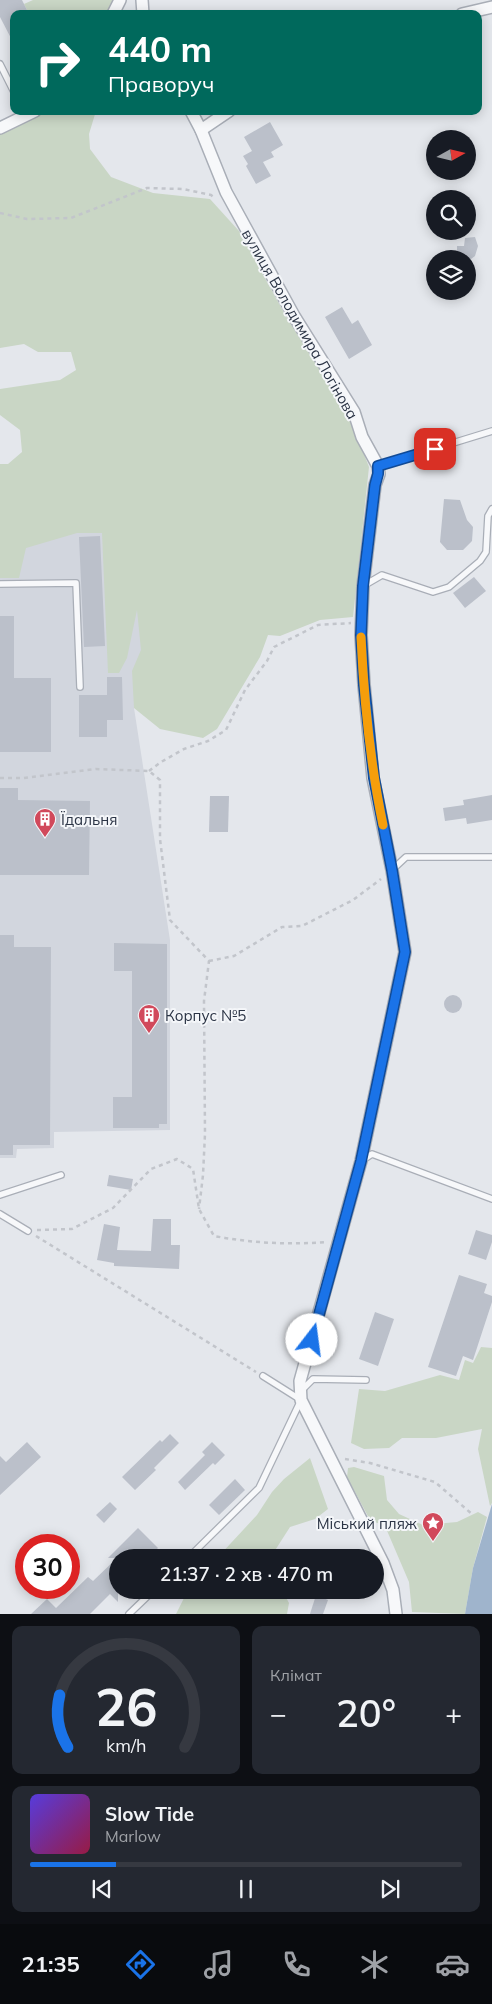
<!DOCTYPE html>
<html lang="uk">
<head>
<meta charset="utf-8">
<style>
  :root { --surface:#171b24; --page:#242831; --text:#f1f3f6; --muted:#9ea1a6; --line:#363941; --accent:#1a73e8 }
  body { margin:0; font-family:Mulish,sans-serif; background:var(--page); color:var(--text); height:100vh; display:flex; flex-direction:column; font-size:19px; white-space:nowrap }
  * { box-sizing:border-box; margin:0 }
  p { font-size:16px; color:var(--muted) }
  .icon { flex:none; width:28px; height:28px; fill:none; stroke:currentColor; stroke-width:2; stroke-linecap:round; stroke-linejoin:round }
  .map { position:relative; height:1614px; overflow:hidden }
  .drawer { display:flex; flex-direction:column; gap:12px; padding:12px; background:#0d0f14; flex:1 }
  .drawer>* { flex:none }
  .top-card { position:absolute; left:10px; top:10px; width:472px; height:105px; border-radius:10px; box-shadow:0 2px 12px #0003; background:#00695c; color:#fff; overflow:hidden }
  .needle { width:32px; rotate:82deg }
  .fabs { position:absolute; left:426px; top:130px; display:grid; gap:10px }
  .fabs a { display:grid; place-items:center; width:50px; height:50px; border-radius:50%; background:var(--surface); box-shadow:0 2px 12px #0003; font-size:25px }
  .speed { position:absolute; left:15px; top:1534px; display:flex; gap:10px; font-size:25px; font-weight:700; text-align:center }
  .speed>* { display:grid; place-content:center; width:65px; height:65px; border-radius:50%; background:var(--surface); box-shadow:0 2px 12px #0003; line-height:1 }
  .speed .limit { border:8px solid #d22; background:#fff; color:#111 }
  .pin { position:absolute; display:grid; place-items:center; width:42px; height:42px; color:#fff; margin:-21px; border-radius:10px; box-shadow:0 2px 8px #0006 }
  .me { position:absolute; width:55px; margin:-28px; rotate:15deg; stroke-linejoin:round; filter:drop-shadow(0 0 4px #0008) }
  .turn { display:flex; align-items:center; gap:18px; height:105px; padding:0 15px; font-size:22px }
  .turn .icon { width:65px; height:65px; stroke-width:2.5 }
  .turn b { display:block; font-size:35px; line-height:42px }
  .big { font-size:38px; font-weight:600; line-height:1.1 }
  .drawer .card { flex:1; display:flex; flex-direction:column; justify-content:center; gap:8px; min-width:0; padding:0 18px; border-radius:10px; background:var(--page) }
  .drawer .dial { align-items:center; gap:0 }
  .dial svg { height:130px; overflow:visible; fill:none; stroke:var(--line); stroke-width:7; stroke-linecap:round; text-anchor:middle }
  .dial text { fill:var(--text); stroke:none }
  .song { display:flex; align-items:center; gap:15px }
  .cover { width:60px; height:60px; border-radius:8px; background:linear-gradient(135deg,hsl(250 70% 55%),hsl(340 70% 35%)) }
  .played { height:5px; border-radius:2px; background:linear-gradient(90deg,var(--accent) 20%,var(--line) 20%) }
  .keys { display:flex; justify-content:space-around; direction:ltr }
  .heat { display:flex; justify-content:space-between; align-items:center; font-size:28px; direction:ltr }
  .drawer .tiles { flex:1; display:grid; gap:12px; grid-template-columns:1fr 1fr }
  .card:last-child { grid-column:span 2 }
  .trip { position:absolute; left:109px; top:1549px; width:275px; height:50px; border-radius:25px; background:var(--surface); box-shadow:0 2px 12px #0003; font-weight:600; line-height:50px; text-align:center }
  .tabs { display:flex; height:80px; justify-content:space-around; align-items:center; background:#090b0e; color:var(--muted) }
  .tabs .icon { width:35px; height:35px }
  .tabs .current { color:var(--accent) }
  .tabs b { font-size:22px; color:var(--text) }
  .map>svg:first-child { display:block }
  .built { fill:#d2d6de }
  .green { fill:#c9d6c5 }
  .water { fill:#9fb4cc }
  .building { fill:#bbc0ca }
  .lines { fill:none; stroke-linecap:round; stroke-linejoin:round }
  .service-casing { stroke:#a9aeb7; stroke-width:8 }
  .minor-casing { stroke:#a9aeb7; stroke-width:14 }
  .path { stroke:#c2c5cb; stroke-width:2.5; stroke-dasharray:4 4; stroke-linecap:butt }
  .service { stroke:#f7f8fa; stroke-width:5.5 }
  .minor { stroke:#f7f8fa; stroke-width:11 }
  .route-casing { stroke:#114b97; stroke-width:12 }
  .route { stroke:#1a73e8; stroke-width:9 }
  .slow { stroke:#f59e0b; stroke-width:9 }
  .labels { text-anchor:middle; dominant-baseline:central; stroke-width:4; stroke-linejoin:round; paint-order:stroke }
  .street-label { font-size:15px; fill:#2b3445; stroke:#f4f6f9 }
  .poi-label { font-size:15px; fill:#2b3445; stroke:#f4f6f9; text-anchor:start }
</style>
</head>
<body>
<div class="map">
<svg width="492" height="1614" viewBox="0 0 492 1614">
  <rect width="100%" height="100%" fill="#e4e7ec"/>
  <path class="built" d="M106,520L156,647L134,708L170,940V1130L54,1132V1148L17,1149L16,1158H0V539Z"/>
  <g class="green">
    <path d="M33,0H117L110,14H29L24,4Z"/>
    <path d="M45,111H96L89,134L90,149L111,177L153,193L210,199L239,231L287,318L348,413L369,467L353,617L320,620L280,636L268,635L260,657L217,729L203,738L160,729L134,708L132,671L141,650L137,610L127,658L119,673H108L102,533H77L26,548L19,578H0V464H8L22,452L20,430L0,415V389L60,380L76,370L71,352H38L24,344L0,348V133Z"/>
    <path d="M481,1347L492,1348V1503L490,1506L478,1449L482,1429L436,1438H402L389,1448L364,1449L351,1443L359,1389L385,1391L440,1375L459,1380L465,1360L473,1363Z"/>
    <path d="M310,1458L328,1509L315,1519L290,1527L274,1552L273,1557H218L257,1515L272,1492L284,1479Z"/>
    <path d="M354,1467L384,1476L387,1500L399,1514L423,1525L457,1522L478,1512L487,1517L473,1568L465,1614L412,1612L409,1582L385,1526L370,1520L347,1477L348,1468Z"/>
    <path d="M188,1590H277L283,1592L289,1603L287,1614H176Z"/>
  </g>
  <path class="water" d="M492,1504V1614H465L473,1568Z"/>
  <g class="building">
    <path d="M0,0H22L29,14H14V44L0,17Z"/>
    <path d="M270,122L283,145L271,152L274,157L263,162L271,176L256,184L246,166L248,164L243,156L252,151L244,137Z"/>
    <path d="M475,237L478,246L475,256L471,259H457V246H464L465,238Z"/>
    <path d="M342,307L352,324L358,320L372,345L349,359L325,317Z"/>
    <path d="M444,499L460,500L467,520L473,527L472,541L463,550H447L440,542Z"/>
    <path d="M100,536L105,646L84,647L79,537Z"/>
    <path d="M474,577L486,591L465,608L453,593Z"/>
    <path d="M0,616H14V678H51V752H0Z"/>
    <path d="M107,677H122L123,720H107V737H79V695H107Z"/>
    <path d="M0,788H18V800L90,801L89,875H0Z"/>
    <path d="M492,795V820L467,824L466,818L445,821L443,808L464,805L463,800Z"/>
    <path d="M210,796H229L228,832H209Z"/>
    <path d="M0,935H14V947H51L50,1145H13V1155H0Z"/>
    <path d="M114,943L167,944V1124H159V1128H113V1097H132V971H114Z"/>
    <circle cx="453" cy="1004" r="9"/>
    <path d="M109,1175L133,1179L131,1190L107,1186Z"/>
    <path d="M153,1219H171V1245H180L179,1269L114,1266V1263L97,1260L104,1224L120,1227L117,1250L151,1251Z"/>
    <path d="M476,1230L492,1235V1242L486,1260L468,1254Z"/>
    <path d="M459,1275L487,1284L484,1293L492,1296V1302L473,1360L463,1356L456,1376L428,1367Z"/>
    <path d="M375,1312L394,1319L378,1366L359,1359Z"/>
    <path d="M170,1434L179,1443L154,1468L156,1470L135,1490L122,1477L160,1440L162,1442Z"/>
    <path d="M27,1442L41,1457L0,1495V1456L6,1462Z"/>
    <path d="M212,1442L225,1455L215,1465L213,1463L185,1490L178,1482L205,1455L202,1452Z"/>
    <path d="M235,1479L245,1490L219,1515L209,1505Z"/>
    <path d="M110,1502L117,1509L104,1523L96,1515Z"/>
    <path d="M138,1528L158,1548L148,1558H118V1602L110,1594L90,1614H31L47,1599L56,1608L88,1577L93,1581L117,1558H108Z"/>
    <path d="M316,1595L328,1600L323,1614H310Z"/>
  </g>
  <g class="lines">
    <g class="service-casing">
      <g id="service">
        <path d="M0,64L14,92"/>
        <path d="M378,466L492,431"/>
        <path d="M0,584L76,583L80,687"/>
        <path d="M363,586L382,575L433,592L449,587L480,561L486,552L488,516L492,509"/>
        <path d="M392,870L406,857H492"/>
        <path d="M363,1160L372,1154L492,1199"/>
        <path d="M0,1195L61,1175"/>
        <path d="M0,1214L28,1231"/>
        <path d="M301,1391L313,1379L366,1380"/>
        <path d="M188,1558L259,1488L301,1400L263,1376"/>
        <path d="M129,1614L154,1590"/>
      </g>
    </g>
    <g class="minor-casing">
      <g id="minor">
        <path d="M142,0L143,14"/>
        <path d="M113,14L120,0"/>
        <path d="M462,14L492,7"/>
        <path d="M191,111L201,130L226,192L294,316L354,412L362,437L378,466L379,474L375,485L363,586L361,635L364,685L373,778L392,870L405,952L361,1161L300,1381L301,1400L383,1563L393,1590L396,1614"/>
        <path d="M0,128L35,111"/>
        <path d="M201,130L229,111"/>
      </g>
    </g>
    <g class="path">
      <path d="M0,213L27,219L71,218L147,188L183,189L211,195L215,198"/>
      <path d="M149,771L161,762L184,749L208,741L226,730L245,690L267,661L274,647L318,625L351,623"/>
      <path d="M0,778H24L96,769L149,771L160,780V839L170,920L209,961L204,1001L205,1134L203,1175L199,1209"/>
      <path d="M209,961L234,956L282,927L302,926L353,900L381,879"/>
      <path d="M37,1230L72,1229L113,1208L151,1169L177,1159L193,1169L199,1209L214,1236C251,1243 289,1245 326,1242"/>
      <path d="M36,1236L256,1372"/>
      <path d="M345,1459L370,1463L435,1482L473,1515"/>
    </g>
    <use href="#service" class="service"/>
    <use href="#minor" class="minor"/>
  </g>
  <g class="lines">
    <g class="route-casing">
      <path id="route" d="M312,1340L361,1161L405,952L392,870L374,778L364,685L361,635L363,586L375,485L378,474V466L435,449"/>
    </g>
    <use href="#route" class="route"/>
    <path class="slow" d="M361,637C364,700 370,763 383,825"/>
  </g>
  <defs>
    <g id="building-pin" transform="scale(1.125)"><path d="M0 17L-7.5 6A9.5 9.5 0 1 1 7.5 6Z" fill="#d1495b" stroke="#f4f6f9"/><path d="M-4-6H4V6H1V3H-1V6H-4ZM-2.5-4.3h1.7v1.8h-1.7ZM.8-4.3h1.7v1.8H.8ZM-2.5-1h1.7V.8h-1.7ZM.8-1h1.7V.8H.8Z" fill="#fff"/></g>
    <g id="sight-pin" transform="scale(1.125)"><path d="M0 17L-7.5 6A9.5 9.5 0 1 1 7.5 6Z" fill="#d1495b" stroke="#f4f6f9"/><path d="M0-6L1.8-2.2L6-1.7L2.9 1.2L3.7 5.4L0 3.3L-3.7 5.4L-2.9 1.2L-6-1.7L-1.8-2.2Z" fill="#fff"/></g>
  </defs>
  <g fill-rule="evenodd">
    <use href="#building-pin" x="45" y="819"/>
    <use href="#building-pin" x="149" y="1015"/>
    <use href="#sight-pin" x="433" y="1523"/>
  </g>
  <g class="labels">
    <g class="street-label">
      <text transform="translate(300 324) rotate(60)">вулиця Володимира Логінова</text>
    </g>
    <g class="poi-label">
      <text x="61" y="819">Їдальня</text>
      <text x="165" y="1015">Корпус №5</text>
      <text x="417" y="1523" text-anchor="end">Міський пляж</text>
    </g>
  </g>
</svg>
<div class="fabs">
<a><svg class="needle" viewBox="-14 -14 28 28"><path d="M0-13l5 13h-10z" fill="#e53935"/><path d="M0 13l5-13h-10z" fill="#9ea1a6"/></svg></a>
<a><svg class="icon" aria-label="search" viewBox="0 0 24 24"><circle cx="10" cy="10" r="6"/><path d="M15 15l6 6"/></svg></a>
<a><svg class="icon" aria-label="layers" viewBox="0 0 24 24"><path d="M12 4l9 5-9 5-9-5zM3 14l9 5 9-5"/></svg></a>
</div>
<div class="speed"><div class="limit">30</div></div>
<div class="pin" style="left:435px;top:449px;background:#d93025"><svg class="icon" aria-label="arrive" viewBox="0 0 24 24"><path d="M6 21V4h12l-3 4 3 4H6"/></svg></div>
<svg class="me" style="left:312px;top:1340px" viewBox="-20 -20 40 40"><circle r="19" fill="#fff"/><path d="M0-13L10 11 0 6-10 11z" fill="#1a73e8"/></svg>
<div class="trip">21:37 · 2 хв · 470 m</div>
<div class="top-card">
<div class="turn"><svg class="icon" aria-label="right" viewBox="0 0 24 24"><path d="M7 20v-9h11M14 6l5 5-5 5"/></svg><div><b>440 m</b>Праворуч</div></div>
</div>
</div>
<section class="drawer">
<div class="tiles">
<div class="card dial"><svg viewBox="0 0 100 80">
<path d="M14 69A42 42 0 1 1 86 69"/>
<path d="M14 69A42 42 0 0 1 9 37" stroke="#1a73e8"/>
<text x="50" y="56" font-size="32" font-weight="700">26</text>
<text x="50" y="72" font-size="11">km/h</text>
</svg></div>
<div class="card"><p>Клімат</p>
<div class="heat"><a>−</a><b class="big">20°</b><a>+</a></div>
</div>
<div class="card">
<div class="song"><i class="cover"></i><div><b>Slow Tide</b><p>Marlow</p></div></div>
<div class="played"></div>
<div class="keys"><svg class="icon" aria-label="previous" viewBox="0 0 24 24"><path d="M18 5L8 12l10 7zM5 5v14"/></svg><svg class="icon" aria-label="pause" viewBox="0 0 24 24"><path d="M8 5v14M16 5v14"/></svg><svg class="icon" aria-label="next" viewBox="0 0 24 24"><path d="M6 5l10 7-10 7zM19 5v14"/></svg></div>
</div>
</div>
</section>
<nav class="tabs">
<b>21:35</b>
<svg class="icon current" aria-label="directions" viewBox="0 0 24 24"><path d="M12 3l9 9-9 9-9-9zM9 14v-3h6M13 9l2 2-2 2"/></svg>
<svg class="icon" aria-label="music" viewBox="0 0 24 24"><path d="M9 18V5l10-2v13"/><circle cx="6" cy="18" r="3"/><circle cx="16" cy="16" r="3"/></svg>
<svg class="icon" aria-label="phone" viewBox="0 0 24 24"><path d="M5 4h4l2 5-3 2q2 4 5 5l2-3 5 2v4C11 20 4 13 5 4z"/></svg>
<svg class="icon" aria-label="climate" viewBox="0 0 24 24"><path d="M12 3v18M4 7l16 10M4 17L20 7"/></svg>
<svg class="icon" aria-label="car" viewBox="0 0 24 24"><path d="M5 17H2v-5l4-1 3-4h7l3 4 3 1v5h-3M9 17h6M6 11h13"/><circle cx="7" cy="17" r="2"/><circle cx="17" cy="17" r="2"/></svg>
</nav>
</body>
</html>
